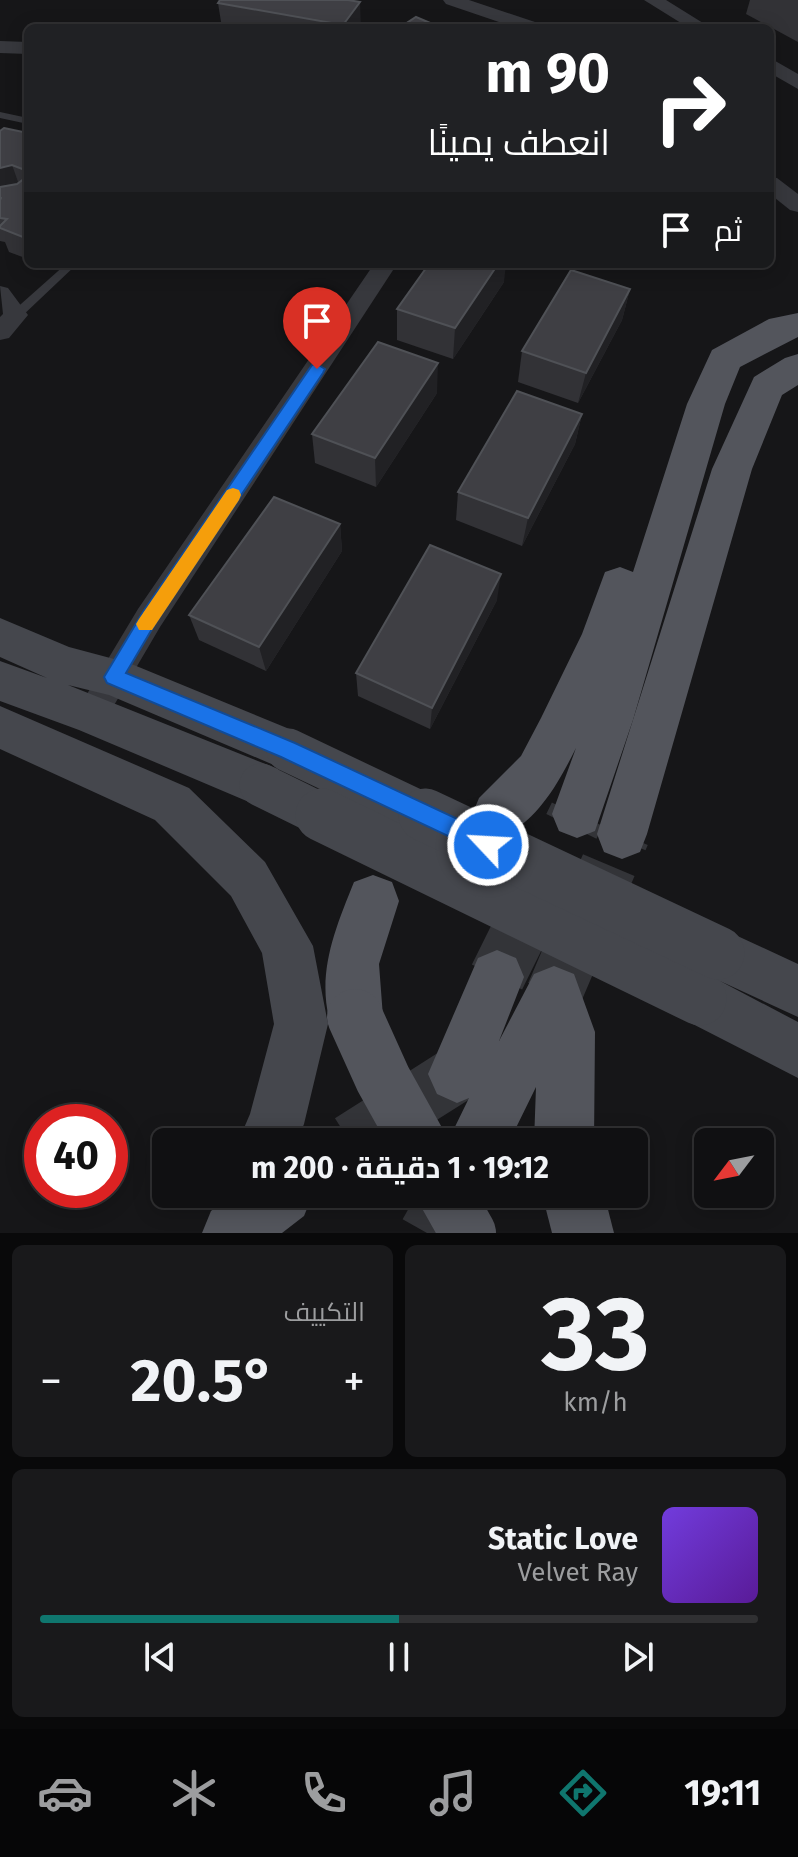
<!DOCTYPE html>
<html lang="ar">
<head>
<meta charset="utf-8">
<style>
  :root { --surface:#101012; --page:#19191b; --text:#f1f3f6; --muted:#9c9d9f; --line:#303032; --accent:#0f766e }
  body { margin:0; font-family:"Fira Sans",Cairo,sans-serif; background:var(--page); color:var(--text); direction:rtl; height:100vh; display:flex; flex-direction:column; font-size:30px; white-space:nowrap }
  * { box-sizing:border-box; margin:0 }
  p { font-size:26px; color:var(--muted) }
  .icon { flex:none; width:44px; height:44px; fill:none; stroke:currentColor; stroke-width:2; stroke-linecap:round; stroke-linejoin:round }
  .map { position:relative; height:1233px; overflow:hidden; direction:ltr }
  .details { display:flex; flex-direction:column; gap:12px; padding:12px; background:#09090a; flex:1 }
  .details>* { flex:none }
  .hud { position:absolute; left:24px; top:24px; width:750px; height:244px; border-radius:12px; box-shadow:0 4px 20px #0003,0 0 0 2px var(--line); direction:rtl; background:#202124; color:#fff; overflow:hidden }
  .needle { width:52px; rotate:238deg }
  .tools { position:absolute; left:694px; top:1128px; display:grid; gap:16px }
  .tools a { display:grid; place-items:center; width:80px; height:80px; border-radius:12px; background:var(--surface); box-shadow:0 4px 20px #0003,0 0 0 2px var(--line); font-size:40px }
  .speed { position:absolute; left:24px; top:1104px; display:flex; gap:16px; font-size:40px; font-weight:700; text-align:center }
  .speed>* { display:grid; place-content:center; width:104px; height:104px; border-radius:50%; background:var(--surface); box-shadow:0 4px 20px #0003,0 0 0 2px var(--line); line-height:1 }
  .speed .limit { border:12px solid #d22; background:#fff; color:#111 }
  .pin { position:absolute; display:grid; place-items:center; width:68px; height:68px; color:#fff; margin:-82px -34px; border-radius:50% 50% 50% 0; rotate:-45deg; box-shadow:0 0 8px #0007 }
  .pin .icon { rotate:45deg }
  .me { position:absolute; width:88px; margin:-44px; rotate:295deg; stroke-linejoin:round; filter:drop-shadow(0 0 6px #0008) }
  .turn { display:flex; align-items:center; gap:28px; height:168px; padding:0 32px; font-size:36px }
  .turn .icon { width:104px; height:104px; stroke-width:2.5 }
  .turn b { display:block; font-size:56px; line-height:68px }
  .then { display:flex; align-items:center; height:76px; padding:0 32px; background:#0003; gap:16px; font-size:30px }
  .big { font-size:60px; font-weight:700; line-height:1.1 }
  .details .tile { flex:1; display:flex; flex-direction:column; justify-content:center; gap:12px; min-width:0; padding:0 28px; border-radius:12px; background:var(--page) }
  .details .dial { align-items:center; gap:0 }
  .dial b { font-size:104px; line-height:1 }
  .song { display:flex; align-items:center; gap:24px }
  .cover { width:96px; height:96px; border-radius:12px; background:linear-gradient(135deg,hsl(260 70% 55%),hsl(270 70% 35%)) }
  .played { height:8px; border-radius:4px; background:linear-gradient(90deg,var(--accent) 50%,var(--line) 50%) }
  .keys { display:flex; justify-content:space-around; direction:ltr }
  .heat { display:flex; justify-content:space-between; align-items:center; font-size:44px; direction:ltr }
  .details .tiles { flex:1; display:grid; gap:12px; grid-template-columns:1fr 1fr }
  .tile:last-child { grid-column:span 2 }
  .trip { position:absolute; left:152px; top:1128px; width:496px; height:80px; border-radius:12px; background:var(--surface); box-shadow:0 4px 20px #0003,0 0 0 2px var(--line); font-weight:700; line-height:80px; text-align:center; direction:rtl }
  .menu { display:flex; height:128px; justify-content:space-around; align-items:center; background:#060607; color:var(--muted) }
  .menu .icon { width:56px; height:56px }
  .menu .selected { color:var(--accent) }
  .menu b { font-size:36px; color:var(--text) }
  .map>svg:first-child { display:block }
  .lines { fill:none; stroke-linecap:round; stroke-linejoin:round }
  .primary-tunnel-far1 { stroke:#333438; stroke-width:45; stroke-dasharray:45 22; stroke-linecap:butt }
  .primary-tunnel { stroke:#333438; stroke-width:56; stroke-dasharray:56 28; stroke-linecap:butt }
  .lane { fill:#37383d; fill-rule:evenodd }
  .street { fill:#37383d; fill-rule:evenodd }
  .secondary { fill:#45474d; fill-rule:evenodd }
  .primary { fill:#53555c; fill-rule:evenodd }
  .secondary-bridge-far1 { stroke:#45474d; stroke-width:43 }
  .secondary-bridge { stroke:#45474d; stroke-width:53 }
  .primary-bridge { stroke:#53555c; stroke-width:56 }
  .wall { fill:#323236 }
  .shaded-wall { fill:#212124 }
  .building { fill:#3f3f44; stroke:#4f5156; stroke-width:2 }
  .route { fill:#1a73e8; stroke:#114b97; stroke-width:2 }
  .slow { fill:#f59e0b }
</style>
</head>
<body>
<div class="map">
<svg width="798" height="1233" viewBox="0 0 798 1233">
  <rect width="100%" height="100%" fill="#161618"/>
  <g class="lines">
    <path class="primary-tunnel-far1" d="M576,817L577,814"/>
    <g class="primary-tunnel">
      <path d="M497,977L577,815"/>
      <path d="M554,994L622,834"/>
      <path d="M350,1142L457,1074"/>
      <path d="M427,1233L449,1194"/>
    </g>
    <g class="lane">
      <path d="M0,112L28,118V124L0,118Z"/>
      <path d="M66,264H77L20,318H12V312Z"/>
    </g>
    <g class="street">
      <path d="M443,0H469L541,24L544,28H517L446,4Z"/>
      <path d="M644,0H666L711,28H689Z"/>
      <path d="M0,41L28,42V54L0,53Z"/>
      <path d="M770,58L798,74V89L770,73Z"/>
      <path d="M770,177L777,178L798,194V212L790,210L770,194Z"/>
      <path d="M374,264H397L160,627L103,724L92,729L81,724L76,714L81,704L138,609Z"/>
      <path d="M0,286L8,288L28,315L9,338L0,340V317L3,314Z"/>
    </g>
    <g class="secondary">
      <path d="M0,618L69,647L129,663L304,735L311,750L304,765L288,771L109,695L68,685L278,769L284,785L278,801L261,807L79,730L0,701V661L47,678L0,657Z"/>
      <path d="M0,706L189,788L265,862L313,946L328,1024L304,1124L297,1142H238L250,1114L274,1024L262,953L231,896L155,820L0,749Z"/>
      <path d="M718,927L798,964V1017L720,981L798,1022V1078L681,1018L674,999L681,980L700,973L718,980L700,971L692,953L700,935Z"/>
    </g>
    <g class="primary">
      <path d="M798,313V337L740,367L725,404L633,720L595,831L577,838L559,831L552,814L576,748C558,784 536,824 497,839L479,832L472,815L479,798L521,756L541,718L582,634L605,572L620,567L633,572L687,404L712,350L769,319Z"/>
      <path d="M798,354V385L782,395L752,469L647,834L640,852L622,859L604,852L597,834L712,469L754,377L785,358Z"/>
      <path d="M373,875L392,882L399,901L379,964L383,1017L375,1037L355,1045L335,1037C313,982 333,934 354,882Z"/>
      <path d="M497,950L516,958L524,977L499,1041L534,974L554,966L574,974L595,1032L594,1142H534L536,1087L509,1142H452L450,1137L469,1098L457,1103L437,1094L428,1074L478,958Z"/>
      <path d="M233,1194H313L304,1216L282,1233H202L211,1211Z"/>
      <path d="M542,1194H604L614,1233H552Z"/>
    </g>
    <g class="secondary-bridge-far1">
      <path d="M288,750L429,817"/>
      <path d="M261,785L326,817"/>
    </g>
    <g class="secondary-bridge">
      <path d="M322,815L700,999"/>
      <path d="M425,815L718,953"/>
    </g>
    <g class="primary-bridge">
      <path d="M355,1017L383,1079L418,1142"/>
      <path d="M446,1194L468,1233"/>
    </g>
  </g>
  <g class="wall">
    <path d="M750,0H798V42L746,14Z"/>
    <path d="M218,3L361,28H222Z"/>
    <path d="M0,131L28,133V259L9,252L5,242L0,241Z"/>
    <path d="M504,282L453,359L397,340V309Z"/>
    <path d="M630,289L622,320L578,403L518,382L522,351Z"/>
    <path d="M437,393L376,487L315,463L312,434Z"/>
    <path d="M582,414L575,444L522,546L456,520L458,492Z"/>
    <path d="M340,524L342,551L266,671L199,640L189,615Z"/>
    <path d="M497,600L430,729L358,696L356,673Z"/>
  </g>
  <g class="shaded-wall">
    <path d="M360,2L361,28H343V25Z"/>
    <path d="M12,165L21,190L0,197V168Z"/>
    <path d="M498,264H506L504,282L453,359L455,328Z"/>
    <path d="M630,289L622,320L578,403L586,373Z"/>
    <path d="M438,363L437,393L376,487L375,458Z"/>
    <path d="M582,414L575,444L522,546L528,518Z"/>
    <path d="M340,524L342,551L266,671L259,647Z"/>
    <path d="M501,574L497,600L430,729L432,708Z"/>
  </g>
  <g class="building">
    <path d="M220,0H348L360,2L343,25L218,3Z"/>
    <path d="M416,17L442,28H399Z"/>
    <path d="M4,128L28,133V239L0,228V226L7,219L0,218V200L1,198L0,197V187L17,184L25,178V170L12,165L0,168V131Z"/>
    <path d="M429,264H498L455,328L397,309Z"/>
    <path d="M571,270L630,289L586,373L522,351Z"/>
    <path d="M378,342L438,363L375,458L312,434Z"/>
    <path d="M517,391L582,414L528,518L458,492Z"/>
    <path d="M274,497L340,524L259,647L189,615Z"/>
    <path d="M430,545L501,574L432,708L356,673Z"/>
  </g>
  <path class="route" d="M317,364L325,369L323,373L155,624L126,673L295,743L496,837L499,845L496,852L488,855L281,757L107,683L104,677L143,612L312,365Z"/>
  <path class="slow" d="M233,488L239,490L241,495L239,500L152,630H139L136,624L139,619L227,490Z"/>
</svg>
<div class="tools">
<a><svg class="needle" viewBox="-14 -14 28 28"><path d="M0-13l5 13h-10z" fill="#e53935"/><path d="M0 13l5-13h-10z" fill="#9c9d9f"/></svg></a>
</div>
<div class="speed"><div class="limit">40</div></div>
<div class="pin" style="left:317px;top:369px;background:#d93025"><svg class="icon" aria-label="arrive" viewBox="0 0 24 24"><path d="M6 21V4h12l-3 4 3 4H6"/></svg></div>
<svg class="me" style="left:488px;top:845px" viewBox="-20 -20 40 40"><circle r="17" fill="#1a73e8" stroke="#fff" stroke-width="3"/><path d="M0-11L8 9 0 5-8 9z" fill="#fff"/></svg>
<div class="trip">19:12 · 1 دقيقة · 200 m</div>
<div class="hud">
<div class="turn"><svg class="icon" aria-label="right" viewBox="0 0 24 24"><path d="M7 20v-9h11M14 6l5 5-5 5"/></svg><div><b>90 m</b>انعطف يمينًا</div></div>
<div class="then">ثم<svg class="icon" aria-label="arrive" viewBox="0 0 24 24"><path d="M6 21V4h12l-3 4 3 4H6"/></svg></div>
</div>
</div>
<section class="details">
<div class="tiles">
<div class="tile dial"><b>33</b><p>km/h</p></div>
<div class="tile"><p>التكييف</p>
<div class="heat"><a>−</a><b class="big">20.5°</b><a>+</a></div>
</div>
<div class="tile">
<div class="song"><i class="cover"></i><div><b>Static Love</b><p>Velvet Ray</p></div></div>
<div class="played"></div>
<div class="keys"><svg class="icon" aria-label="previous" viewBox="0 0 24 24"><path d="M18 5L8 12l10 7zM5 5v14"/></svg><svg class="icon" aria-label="pause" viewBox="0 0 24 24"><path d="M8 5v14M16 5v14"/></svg><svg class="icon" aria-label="next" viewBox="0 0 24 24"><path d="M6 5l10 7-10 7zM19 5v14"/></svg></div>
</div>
</div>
</section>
<nav class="menu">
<b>19:11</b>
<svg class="icon selected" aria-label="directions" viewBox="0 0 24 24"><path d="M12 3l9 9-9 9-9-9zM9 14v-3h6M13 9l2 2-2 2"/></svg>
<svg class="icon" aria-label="music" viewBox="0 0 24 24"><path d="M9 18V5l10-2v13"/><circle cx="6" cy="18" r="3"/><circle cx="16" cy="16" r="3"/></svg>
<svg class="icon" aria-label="phone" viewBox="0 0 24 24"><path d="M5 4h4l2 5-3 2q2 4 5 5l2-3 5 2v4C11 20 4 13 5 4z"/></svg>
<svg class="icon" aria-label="climate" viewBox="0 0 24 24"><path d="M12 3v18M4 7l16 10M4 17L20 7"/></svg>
<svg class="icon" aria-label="car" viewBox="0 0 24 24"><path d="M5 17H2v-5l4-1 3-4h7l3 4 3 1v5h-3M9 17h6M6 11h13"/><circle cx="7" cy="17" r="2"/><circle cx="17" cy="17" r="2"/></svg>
</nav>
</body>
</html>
